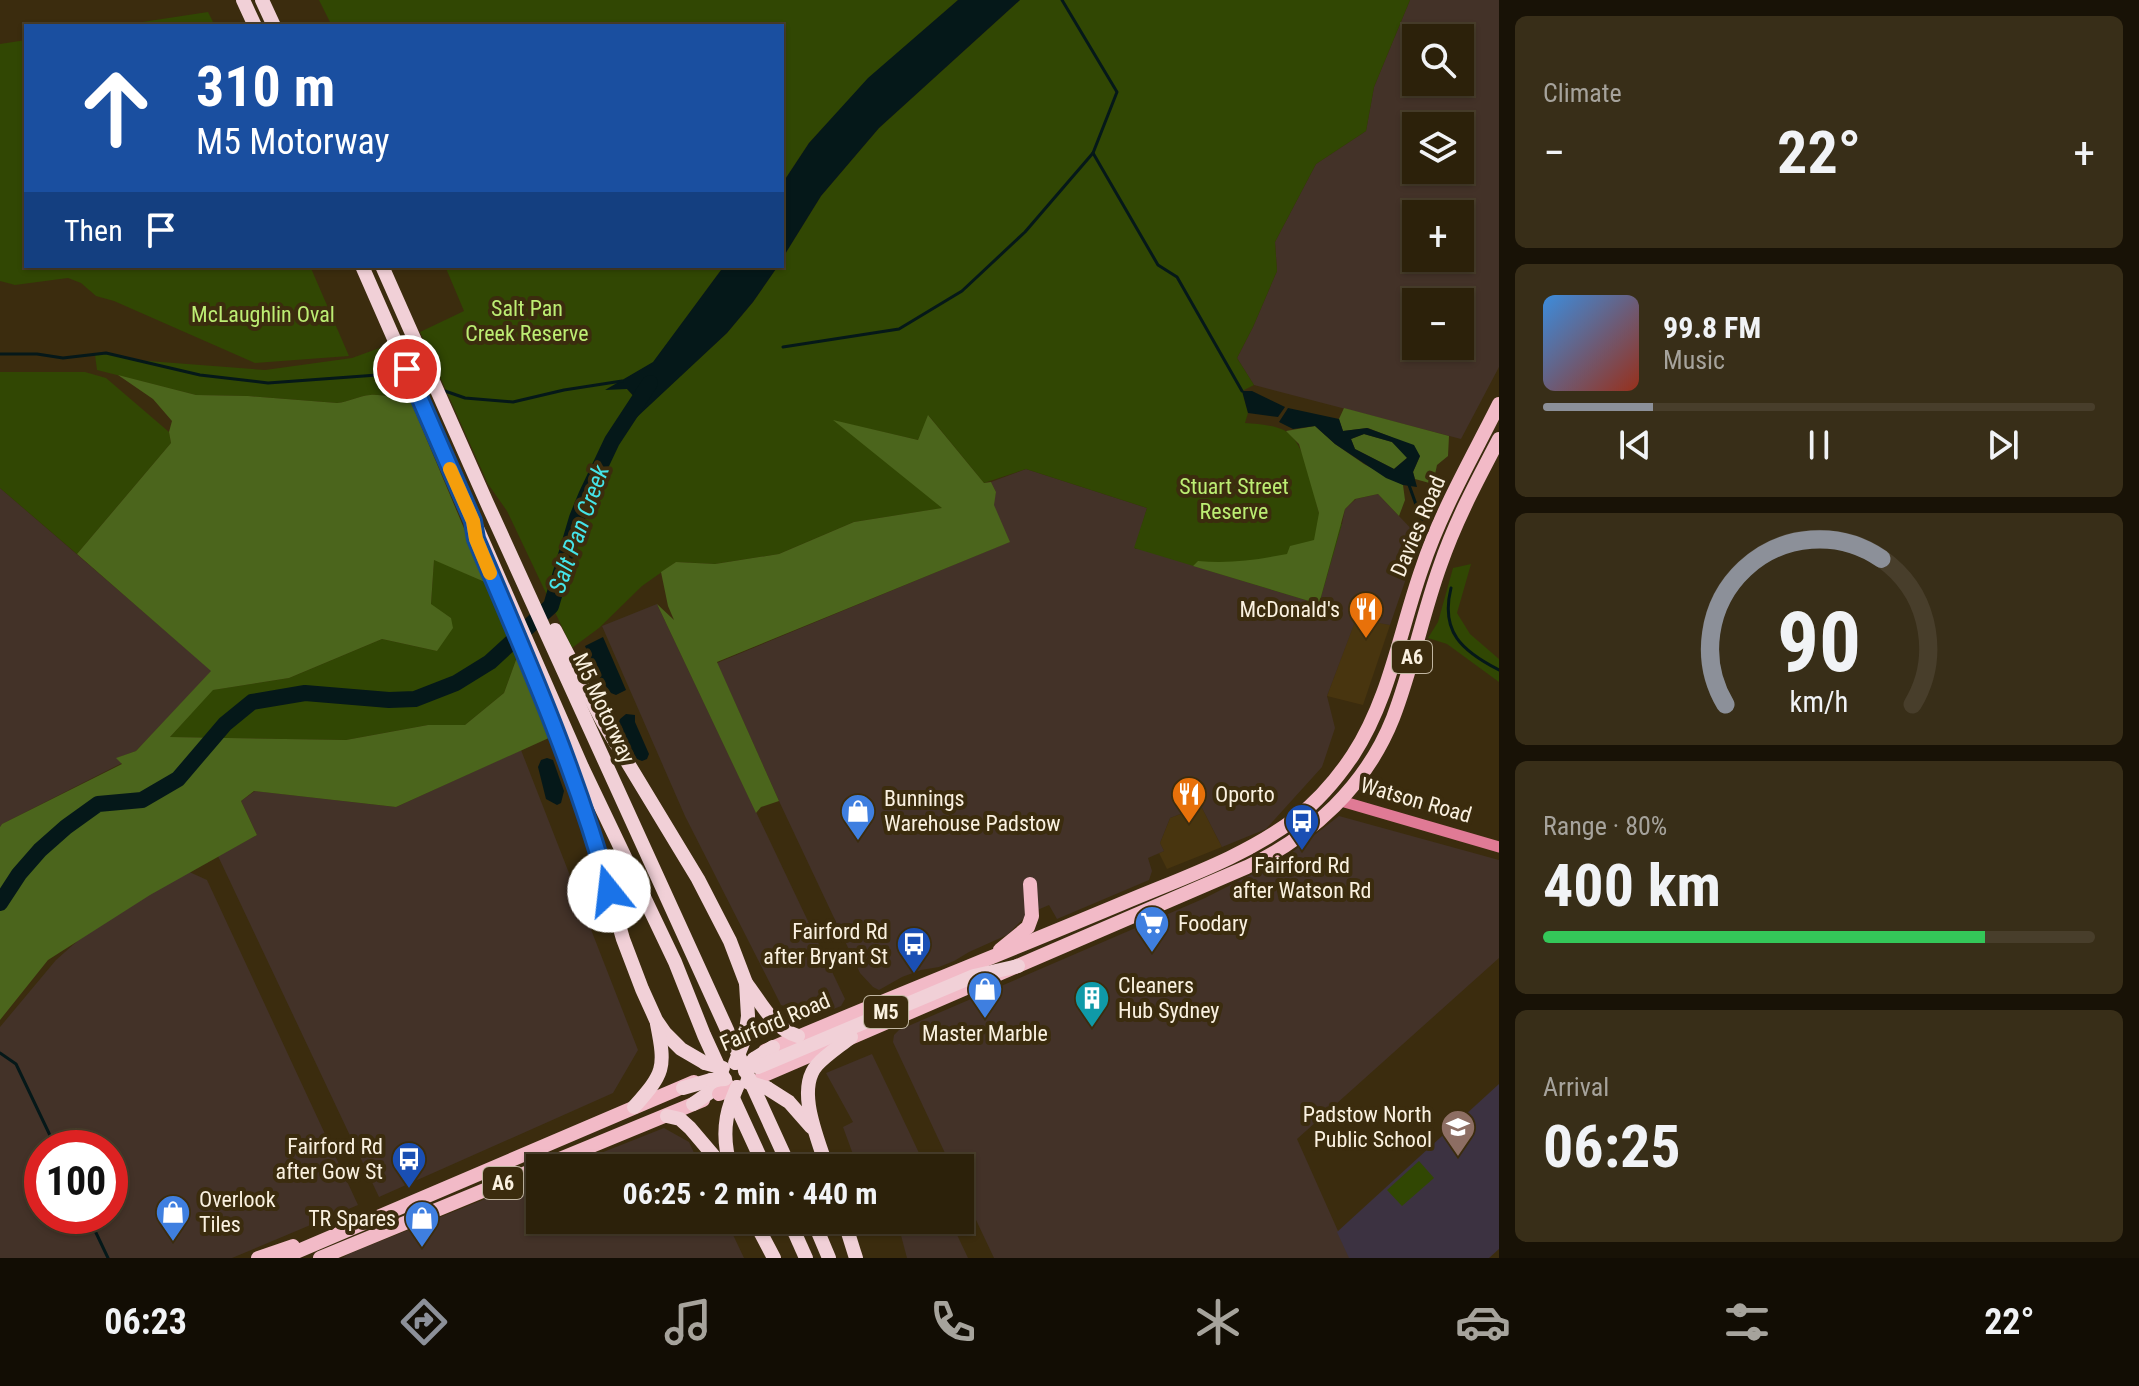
<!DOCTYPE html>
<html lang="en">
<head>
<meta charset="utf-8">
<style>
  :root { --surface:#2c210a; --page:#382e18; --text:#f1f3f6; --muted:#a6a39c; --line:#483e2b; --accent:#8c9099 }
  body { margin:0; font-family:"Roboto Condensed",sans-serif; background:var(--page); color:var(--text); height:100vh; display:flex; flex-direction:column; font-size:30px; white-space:nowrap }
  * { box-sizing:border-box; margin:0 }
  p { font-size:26px; color:var(--muted) }
  .icon { flex:none; width:44px; height:44px; fill:none; stroke:currentColor; stroke-width:2; stroke-linecap:round; stroke-linejoin:round }
  .map { position:relative; flex:1; overflow:hidden }
  .panel { display:flex; flex-direction:column; gap:16px; padding:16px; background:#181206; width:640px }
  .panel>* { flex:none }
  .banner { position:absolute; left:24px; top:24px; width:760px; height:244px; border-radius:0px; box-shadow:0 2px 6px #0004,0 0 0 2px var(--line); background:#1a4fa0; color:#fff; overflow:hidden }
  .buttons { position:absolute; left:1402px; top:24px; display:grid; gap:16px }
  .buttons a { display:grid; place-items:center; width:72px; height:72px; border-radius:0px; background:var(--surface); box-shadow:0 2px 6px #0004,0 0 0 2px var(--line); font-size:40px }
  .speed { position:absolute; left:24px; top:1130px; display:flex; gap:16px; font-size:40px; font-weight:700; text-align:center }
  .speed>* { display:grid; place-content:center; width:104px; height:104px; border-radius:50%; background:var(--surface); box-shadow:0 2px 6px #0004,0 0 0 2px var(--line); line-height:1 }
  .speed .limit { border:12px solid #d22; background:#fff; color:#111 }
  .pin { position:absolute; display:grid; place-items:center; width:68px; height:68px; color:#fff; margin:-34px; border:4px solid #fff; border-radius:50%; box-shadow:0 2px 8px #0007 }
  .me { position:absolute; width:88px; margin:-44px; rotate:344deg; stroke-linejoin:round; filter:drop-shadow(0 0 6px #0008) }
  .turn { display:flex; align-items:center; gap:28px; height:168px; padding:0 40px; font-size:36px }
  .turn .icon { width:104px; height:104px; stroke-width:2.5 }
  .turn b { display:block; font-size:56px; line-height:68px }
  .then { display:flex; align-items:center; height:76px; padding:0 40px; background:#0003; gap:16px; font-size:30px }
  .big { font-size:60px; font-weight:700; line-height:1.1 }
  .panel .tile { flex:1; display:flex; flex-direction:column; justify-content:center; gap:12px; min-width:0; padding:0 28px; border-radius:12px; background:var(--page) }
  .panel .dial { align-items:center; gap:0 }
  .dial svg { height:208px; overflow:visible; fill:none; stroke:var(--line); stroke-width:7; stroke-linecap:round; text-anchor:middle }
  .dial text { fill:var(--text); stroke:none }
  .song { display:flex; align-items:center; gap:24px }
  .cover { width:96px; height:96px; border-radius:12px; background:linear-gradient(135deg,hsl(210 70% 55%),hsl(10 70% 35%)) }
  .played { height:8px; border-radius:4px; background:linear-gradient(90deg,var(--accent) 20%,var(--line) 20%) }
  .keys { display:flex; justify-content:space-around; direction:ltr }
  .heat { display:flex; justify-content:space-between; align-items:center; font-size:44px; direction:ltr }
  .charge { height:12px; border-radius:6px; background:linear-gradient(90deg,#34c759 80%,var(--line) 0) }
  .trip { position:absolute; left:526px; top:1154px; width:448px; height:80px; border-radius:0px; background:var(--surface); box-shadow:0 2px 6px #0004,0 0 0 2px var(--line); font-weight:700; line-height:80px; text-align:center }
  .tabs { display:flex; height:128px; justify-content:space-around; align-items:center; background:#120d04; color:var(--muted) }
  .tabs .icon { width:56px; height:56px }
  .tabs .active { color:var(--accent) }
  .tabs b { font-size:36px; color:var(--text) }
  main { display:flex; flex:1; min-height:0 }
  .map>svg:first-child { display:block }
  .built { fill:#48350f }
  .industrial { fill:#433228; fill-rule:evenodd }
  .education { fill:#3c3241 }
  .green { fill:#314703 }
  .forest { fill:#4b651c }
  .water { fill:#051819; fill-rule:evenodd }
  .lines { fill:none; stroke-linecap:round; stroke-linejoin:round }
  .stream { stroke:#051819; stroke-width:3 }
  .river { stroke:#051819; stroke-width:16 }
  .secondary { stroke:#e07a95; stroke-width:11 }
  .trunk { stroke:#f2bac7; stroke-width:14 }
  .motorway { stroke:#f1d0d7; stroke-width:14 }
  .trunk-bridge { stroke:#f2bac7; stroke-width:14 }
  .motorway-bridge { stroke:#f1d0d7; stroke-width:14 }
  .route-casing { stroke:#114b97; stroke-width:20 }
  .route { stroke:#1a73e8; stroke-width:14 }
  .slow { stroke:#f59e0b; stroke-width:14 }
  .labels { text-anchor:middle; dominant-baseline:central; stroke-width:8; stroke-linejoin:round; paint-order:stroke }
  .shield { fill:#3b2c0e; stroke:#c1b6a1; stroke-width:2 }
  .shield-label { font-size:20px; font-weight:bold; fill:#faf1e0 }
  .park-label { font-size:22px; fill:#bced73; stroke:#3b2c0e }
  .street-label { font-size:22px; fill:#faf1e0; stroke:#3b2c0e }
  .poi-label { font-size:22px; fill:#faf1e0; stroke:#3b2c0e; text-anchor:end }
  .water-label { font-size:24px; font-style:italic; fill:#45e4e9; stroke:#3b2c0e }
</style>
</head>
<body>
<main>
<div class="map">
<svg width="1499" height="1258" viewBox="0 0 1499 1258">
  <rect width="100%" height="100%" fill="#3b2c0e"/>
  <g class="built">
    <path d="M1356,618L1390,625L1363,705L1327,696Z"/>
    <path d="M1201,806L1222,847L1167,869L1159,853L1164,851L1160,843L1170,818Z"/>
  </g>
  <g class="industrial">
    <path d="M1410,0H1499V367L1461,439L1254,385L1237,358L1253,327L1277,271L1275,242L1316,164L1366,131L1374,87ZM1416,38H1460V82H1416ZM1416,126H1460V170H1416ZM1416,214H1460V258H1416ZM1416,302H1460V346H1416Z"/>
    <path d="M1026,469L1147,508L1135,549L1342,524L1345,509L1356,499L1378,494L1420,538L1390,625L1356,619L1327,696L1335,728L1322,767L1266,829L1222,847L1201,806L1170,818L1160,843L1164,851L1148,858L1152,871L1149,880L1057,919L1049,905L1028,914L1007,935L969,952L954,961L939,967L921,970L902,977L879,990L873,987L860,973L779,801L717,663L1009,542L993,505L996,492L991,482Z"/>
    <path d="M0,488L212,671L136,751L117,758L122,763L2,824L0,827Z"/>
    <path d="M657,604L845,999L841,1006L816,1016L781,1005L685,816L602,626Z"/>
    <path d="M521,750L638,1050L613,1093L379,1197L218,856L257,835L241,801L255,791L396,807Z"/>
    <path d="M1339,816L1499,860V958L1297,1139L1350,1258H994L960,1186V1168H952L893,1042L894,1035L899,1030L1205,898L1286,857Z"/>
    <path d="M185,870L207,880L358,1205L232,1258H0V1027L56,960L118,905ZM42,1148H110V1216H42Z"/>
    <path d="M872,1054L911,1136L926,1168H879L878,1166L858,1168L843,1127L853,1122L826,1073Z"/>
    <path d="M664,1128L689,1142L701,1168H563Z"/>
    <path d="M540,1177V1220H726L744,1258H342L351,1253Z"/>
    <path d="M897,1220H950L968,1258H907Z"/>
  </g>
  <path class="education" d="M1499,1084V1249L1489,1258H1349L1337,1232Z"/>
  <g class="green">
    <path d="M319,0H958L868,79L809,143L782,184V26H332Z"/>
    <path d="M1020,0H1410L1374,87L1366,131L1316,164L1275,242L1277,271L1253,327L1237,358L1254,385L1242,391L1248,413L1245,423C1258,424 1276,425 1287,432C1306,445 1313,491 1319,513L1342,524L1319,604L1134,548L1147,508L1026,469L984,483L929,416L918,440L835,421L943,508L854,522L779,554L715,564L676,562L642,586L599,628L572,648L507,511L488,484L420,332L464,311L445,266H724L653,363L607,389H627L639,402L636,417L727,333L753,302L778,266H782V259L821,196L879,128Z"/>
    <path d="M208,12L215,26H116Z"/>
    <path d="M26,40V266H310L349,356L255,363L114,301L96,296L81,283L68,278L15,285L0,281V44Z"/>
    <path d="M385,346L411,402C398,399 383,394 370,395C359,396 348,402 337,403L248,396L196,395L97,370L95,355L106,353L135,360L265,370L352,358Z"/>
    <path d="M0,372H85L106,378L169,432L171,443L77,554L0,488Z"/>
    <path d="M434,559L487,583L517,657L504,693L465,725H428L346,740L170,737L212,690L289,678L382,639L437,651L451,618L431,605Z"/>
    <path d="M1471,564L1457,613L1470,634L1499,659V682L1447,644L1428,638L1438,622L1453,568Z"/>
    <path d="M1419,1161L1434,1178L1402,1206L1387,1190Z"/>
  </g>
  <g class="forest">
    <path d="M118,375L196,395L248,396L337,403C348,402 359,396 370,395C383,394 398,399 411,402L487,583L434,560L431,604L451,618L453,628L437,651L382,639L289,678L213,690L170,737L346,740L428,725H465L504,693L517,657L551,737L396,807L254,791L241,801L257,835L150,895L48,960L0,1020V827L2,824L122,764L116,758L136,751L211,671L77,554L171,443L169,432L172,421L153,399Z"/>
    <path d="M1344,408L1449,436L1448,456L1437,465L1433,484L1415,479L1413,472L1420,456L1391,437L1368,428L1343,431L1339,419Z"/>
    <path d="M928,415L984,483L991,482L996,492L994,505L1010,542L717,662L779,801L761,807L756,813L657,604L674,620L668,606L661,572L676,562L715,564L779,554L854,522L942,508L833,420L918,440Z"/>
    <path d="M1315,426L1335,444L1364,464L1403,485L1405,500L1399,516L1378,494L1355,499L1345,509L1319,604L1193,566L1198,561C1229,564 1256,560 1287,554L1290,546L1314,540L1319,513L1299,444L1286,431Z"/>
    <path d="M1364,434L1392,442L1408,457L1394,469L1355,449L1351,439Z"/>
  </g>
  <g class="water">
    <path d="M958,0H1020L879,128L821,196L782,259V184L809,143L868,78Z"/>
    <path d="M724,266H778L753,302L727,333L635,419L639,402L627,389L605,390L653,362Z"/>
    <path d="M1242,391H1252L1285,407L1278,417L1248,413Z"/>
    <path d="M1288,408L1339,419L1343,431L1367,428L1414,445L1420,456L1413,472L1417,487L1403,485L1386,478L1335,444L1315,426L1293,429L1279,422ZM1364,434L1392,442L1407,458L1394,469L1355,449L1351,439Z"/>
    <path d="M603,637L626,690L616,695L611,693L597,674L585,646Z"/>
    <path d="M626,714L635,715V722L649,754L647,759L642,761L637,759L618,725L620,719Z"/>
    <path d="M547,758L553,760L564,791L561,803L557,805L546,799L538,767L541,760Z"/>
  </g>
  <g class="lines">
    <g class="stream">
      <path d="M1093,153L1158,265L1177,277L1242,391"/>
      <path d="M783,347L899,329L962,291L1025,232L1093,153L1117,92L1062,0"/>
      <path d="M0,354H37L63,358L106,353L200,375L268,383L391,374L404,378"/>
      <path d="M445,391L465,398L513,402L564,390L622,381"/>
      <path d="M1409,485L1423,524"/>
      <path d="M1451,588C1440,632 1462,651 1499,670"/>
      <path d="M0,1053L16,1064L56,1148"/>
      <path d="M88,1216L108,1258"/>
    </g>
    <path class="river" d="M0,903L19,874L40,850L66,827L98,804L142,800L178,779L225,724L252,702L305,693L389,700L415,699L456,683L490,662L551,606L577,518L586,496L612,441L650,383"/>
    <path class="secondary" d="M1341,801L1499,847"/>
    <g class="trunk">
      <path d="M1000,950L1028,927L1032,916L1030,884"/>
      <path d="M765,1051C884,1000 1004,953 1123,903C1182,878 1245,857 1296,818C1319,800 1337,779 1353,755C1390,698 1400,630 1422,568C1441,511 1472,458 1499,404"/>
      <path d="M762,1076L1247,867C1312,836 1366,786 1393,718C1412,669 1422,616 1440,566C1455,522 1477,481 1499,439"/>
      <path d="M258,1258L293,1246"/>
      <path d="M282,1258L694,1082"/>
      <path d="M320,1258L703,1100"/>
    </g>
    <g class="motorway">
      <path d="M243,0L255,26"/>
      <path d="M262,0L274,26"/>
      <path d="M362,266L582,767L675,962L704,1035L765,1168"/>
      <path d="M382,266L487,503L790,1168"/>
      <path d="M555,630L603,722L698,879L730,941L746,983L748,1016L745,1038"/>
      <path d="M554,726L592,831L623,939L642,989L656,1020L665,1033L681,1049L705,1063"/>
      <path d="M746,983C761,1002 773,1029 798,1036"/>
      <path d="M754,1059L773,1047"/>
      <path d="M758,1067L974,976L1018,966"/>
      <path d="M683,1088L711,1080"/>
      <path d="M767,1088L789,1102L811,1127"/>
      <path d="M731,1102C723,1124 724,1146 731,1168"/>
      <path d="M693,1104L716,1088"/>
      <path d="M634,1107C664,1073 666,1069 657,1024"/>
      <path d="M667,1116L680,1119L690,1128L724,1168"/>
      <path d="M827,1168C819,1141 795,1090 817,1065C826,1055 840,1046 851,1037"/>
      <path d="M754,1220L774,1258"/>
      <path d="M789,1220L806,1258"/>
      <path d="M813,1220L829,1258"/>
      <path d="M844,1220L856,1258"/>
    </g>
    <path class="trunk-bridge" d="M719,1094L737,1087"/>
    <g class="motorway-bridge">
      <path d="M705,1063L723,1068"/>
      <path d="M735,1063L745,1038"/>
      <path d="M745,1071L754,1059"/>
      <path d="M711,1080L725,1079"/>
      <path d="M747,1082L767,1088"/>
      <path d="M731,1102L737,1087"/>
    </g>
  </g>
  <g class="lines">
    <g class="route-casing">
      <path id="route" d="M407,369L473,521L476,539C525,654 576,770 609,891"/>
    </g>
    <use href="#route" class="route"/>
    <path class="slow" d="M450,469L473,521L476,539L490,573"/>
  </g>
  <defs>
    <g id="restaurant-pin" transform="scale(1.8)"><path d="M0 17L-7.5 6A9.5 9.5 0 1 1 7.5 6Z" fill="#e8710a" stroke="#3b2c0e"/><path d="M-5-6h1v4h1v-4h1v4h1v-4h1v5L-1.5 .5V6h-2V.5L-5-1ZM5-6V6H3V1.5H1.5Q1.5-4 5-6Z" fill="#fff"/></g>
    <g id="shop-pin" transform="scale(1.8)"><path d="M0 17L-7.5 6A9.5 9.5 0 1 1 7.5 6Z" fill="#3f7fe0" stroke="#3b2c0e"/><path d="M-5-2.5h2.3a2.7 3.5 0 0 1 5.4 0H5L5.5 6h-11ZM-1.5-2.5h3a1.5 2.3 0 0 0-3 0Z" fill="#fff"/></g>
    <g id="bus-pin" transform="scale(1.8)"><path d="M0 17L-7.5 6A9.5 9.5 0 1 1 7.5 6Z" fill="#1a4fb4" stroke="#3b2c0e"/><path d="M-5-6H5V4H4V6H2V4H-2V6H-4V4H-5ZM-3.5-4V0h7V-4ZM-3.5 1.2v1.5H-2V1.2ZM2 1.2v1.5H3.5V1.2Z" fill="#fff"/></g>
    <g id="supermarket-pin" transform="scale(1.8)"><path d="M0 17L-7.5 6A9.5 9.5 0 1 1 7.5 6Z" fill="#3f7fe0" stroke="#3b2c0e"/><path d="M-6-5.5h2.5l.6 2H6L4.5 2H-2.5L-4.4-4H-6ZM-1.5 3.2a1.3 1.3 0 1 0 .1 0ZM3 3.2a1.3 1.3 0 1 0 .1 0Z" fill="#fff"/></g>
    <g id="building-pin" transform="scale(1.8)"><path d="M0 17L-7.5 6A9.5 9.5 0 1 1 7.5 6Z" fill="#0f9aa8" stroke="#3b2c0e"/><path d="M-4-6H4V6H1V3H-1V6H-4ZM-2.5-4.3h1.7v1.8h-1.7ZM.8-4.3h1.7v1.8H.8ZM-2.5-1h1.7V.8h-1.7ZM.8-1h1.7V.8H.8Z" fill="#fff"/></g>
    <g id="school-pin" transform="scale(1.8)"><path d="M0 17L-7.5 6A9.5 9.5 0 1 1 7.5 6Z" fill="#8d6e63" stroke="#3b2c0e"/><path d="M0-5L7-2L0 1L-7-2ZM-4 1L0 2.5L4 1V4Q0 6-4 4Z" fill="#fff"/></g>
  </defs>
  <g fill-rule="evenodd">
    <use href="#restaurant-pin" x="1366" y="609"/>
    <use href="#restaurant-pin" x="1189" y="794"/>
    <use href="#shop-pin" x="858" y="811"/>
    <use href="#bus-pin" x="1302" y="821"/>
    <use href="#supermarket-pin" x="1152" y="923"/>
    <use href="#bus-pin" x="914" y="944"/>
    <use href="#shop-pin" x="985" y="989"/>
    <use href="#building-pin" x="1092" y="998"/>
    <use href="#school-pin" x="1458" y="1127"/>
    <use href="#bus-pin" x="409" y="1159"/>
    <use href="#shop-pin" x="173" y="1212"/>
    <use href="#shop-pin" x="422" y="1218"/>
  </g>
  <g class="labels">
    <g class="shield">
      <rect x="1392" y="641" width="40" height="32" rx="6"/>
      <rect x="864" y="996" width="44" height="32" rx="6"/>
      <rect x="483" y="1167" width="40" height="32" rx="6"/>
    </g>
    <g class="shield-label">
      <text x="1412" y="657">A6</text>
      <text x="886" y="1012">M5</text>
      <text x="503" y="1183">A6</text>
    </g>
    <g class="park-label">
      <text x="527" y="308">Salt Pan<tspan x="527" dy="25">Creek Reserve</tspan></text>
      <text x="263" y="314">McLaughlin Oval</text>
      <text x="1234" y="486">Stuart Street<tspan x="1234" dy="25">Reserve</tspan></text>
    </g>
    <g class="street-label">
      <text transform="translate(1418 526) rotate(-67)">Davies Road</text>
      <text transform="translate(604 708) rotate(65)">M5 Motorway</text>
      <text transform="translate(1416 800) rotate(16)">Watson Road</text>
      <text transform="translate(775 1022) rotate(-23)">Fairford Road</text>
    </g>
    <g class="poi-label">
      <text x="1340" y="609">McDonald's</text>
      <text x="1215" y="794" text-anchor="start">Oporto</text>
      <text x="884" y="798" text-anchor="start">Bunnings<tspan x="884" dy="25">Warehouse Padstow</tspan></text>
      <text x="1302" y="865" text-anchor="middle">Fairford Rd<tspan x="1302" dy="25">after Watson Rd</tspan></text>
      <text x="1178" y="923" text-anchor="start">Foodary</text>
      <text x="888" y="931">Fairford Rd<tspan x="888" dy="25">after Bryant St</tspan></text>
      <text x="1118" y="985" text-anchor="start">Cleaners<tspan x="1118" dy="25">Hub Sydney</tspan></text>
      <text x="985" y="1033" text-anchor="middle">Master Marble</text>
      <text x="1432" y="1114">Padstow North<tspan x="1432" dy="25">Public School</tspan></text>
      <text x="383" y="1146">Fairford Rd<tspan x="383" dy="25">after Gow St</tspan></text>
      <text x="199" y="1199" text-anchor="start">Overlook<tspan x="199" dy="25">Tiles</tspan></text>
      <text x="396" y="1218">TR Spares</text>
    </g>
    <g class="water-label">
      <text transform="translate(579 529) rotate(-70)">Salt Pan Creek</text>
    </g>
  </g>
</svg>
<div class="buttons">
<a><svg class="icon" aria-label="search" viewBox="0 0 24 24"><circle cx="10" cy="10" r="6"/><path d="M15 15l6 6"/></svg></a>
<a><svg class="icon" aria-label="layers" viewBox="0 0 24 24"><path d="M12 4l9 5-9 5-9-5zM3 14l9 5 9-5"/></svg></a>
<a>+</a>
<a>−</a>
</div>
<div class="speed"><div class="limit">100</div></div>
<div class="pin" style="left:407px;top:369px;background:#d93025"><svg class="icon" aria-label="arrive" viewBox="0 0 24 24"><path d="M6 21V4h12l-3 4 3 4H6"/></svg></div>
<svg class="me" style="left:609px;top:891px" viewBox="-20 -20 40 40"><circle r="19" fill="#fff"/><path d="M0-13L10 11 0 6-10 11z" fill="#1a73e8"/></svg>
<div class="trip">06:25 · 2 min · 440 m</div>
<div class="banner">
<div class="turn"><svg class="icon" aria-label="ahead" viewBox="0 0 24 24"><path d="M12 20V5M6 11l6-6 6 6"/></svg><div><b>310 m</b>M5 Motorway</div></div>
<div class="then">Then<svg class="icon" aria-label="arrive" viewBox="0 0 24 24"><path d="M6 21V4h12l-3 4 3 4H6"/></svg></div>
</div>
</div>
<section class="panel">
<div class="tile"><p>Climate</p>
<div class="heat"><a>−</a><b class="big">22°</b><a>+</a></div>
</div>
<div class="tile">
<div class="song"><i class="cover"></i><div><b>99.8 FM</b><p>Music</p></div></div>
<div class="played"></div>
<div class="keys"><svg class="icon" aria-label="previous" viewBox="0 0 24 24"><path d="M18 5L8 12l10 7zM5 5v14"/></svg><svg class="icon" aria-label="pause" viewBox="0 0 24 24"><path d="M8 5v14M16 5v14"/></svg><svg class="icon" aria-label="next" viewBox="0 0 24 24"><path d="M6 5l10 7-10 7zM19 5v14"/></svg></div>
</div>
<div class="tile dial"><svg viewBox="0 0 100 80">
<path d="M14 69A42 42 0 1 1 86 69"/>
<path d="M14 69A42 42 0 0 1 74 13" stroke="#8c9099"/>
<text x="50" y="56" font-size="32" font-weight="700">90</text>
<text x="50" y="72" font-size="11">km/h</text>
</svg></div>
<div class="tile"><p>Range · 80%</p><b class="big">400 km</b><div class="charge"></div></div>
<div class="tile"><p>Arrival</p><b class="big">06:25</b></div>
</section>
</main>
<nav class="tabs">
<b>06:23</b>
<svg class="icon active" aria-label="directions" viewBox="0 0 24 24"><path d="M12 3l9 9-9 9-9-9zM9 14v-3h6M13 9l2 2-2 2"/></svg>
<svg class="icon" aria-label="music" viewBox="0 0 24 24"><path d="M9 18V5l10-2v13"/><circle cx="6" cy="18" r="3"/><circle cx="16" cy="16" r="3"/></svg>
<svg class="icon" aria-label="phone" viewBox="0 0 24 24"><path d="M5 4h4l2 5-3 2q2 4 5 5l2-3 5 2v4C11 20 4 13 5 4z"/></svg>
<svg class="icon" aria-label="climate" viewBox="0 0 24 24"><path d="M12 3v18M4 7l16 10M4 17L20 7"/></svg>
<svg class="icon" aria-label="car" viewBox="0 0 24 24"><path d="M5 17H2v-5l4-1 3-4h7l3 4 3 1v5h-3M9 17h6M6 11h13"/><circle cx="7" cy="17" r="2"/><circle cx="17" cy="17" r="2"/></svg>
<svg class="icon" aria-label="filters" viewBox="0 0 24 24"><path d="M4 7h16M4 17h16"/><circle cx="9" cy="7" r="2"/><circle cx="15" cy="17" r="2"/></svg>
<b>22°</b>
</nav>
</body>
</html>
